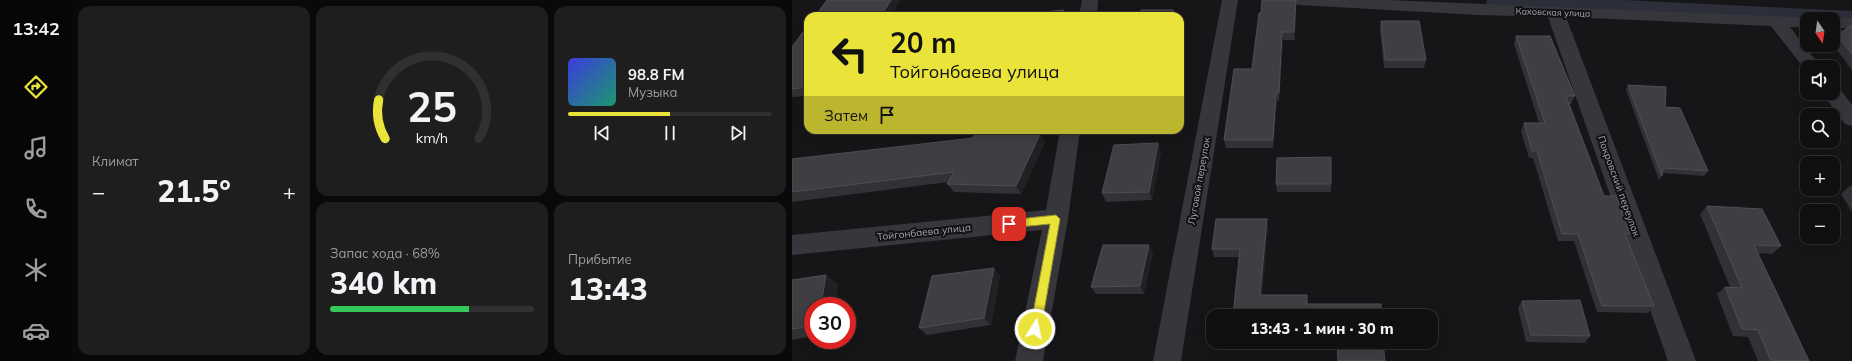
<!DOCTYPE html>
<html lang="ru">
<head>
<meta charset="utf-8">
<style>
  :root { --surface:#101011; --page:#1e1e1f; --text:#f1f3f6; --muted:#9c9d9f; --line:#303031; --accent:#eae43a }
  body { margin:0; font-family:Mulish,sans-serif; background:var(--page); color:var(--text); height:100vh; display:flex; flex-direction:column; font-size:15px; white-space:nowrap }
  * { box-sizing:border-box; margin:0 }
  p { font-size:13px; color:var(--muted) }
  .icon { flex:none; width:22px; height:22px; fill:none; stroke:currentColor; stroke-width:2; stroke-linecap:round; stroke-linejoin:round }
  .map { position:relative; flex:1; overflow:hidden }
  .drawer { display:flex; flex-direction:column; gap:6px; padding:6px; background:#090909; width:720px }
  .drawer>* { flex:none }
  .banner { position:absolute; left:12px; top:12px; width:380px; height:122px; border-radius:12px; box-shadow:0 4px 16px #0002,0 0 0 1px var(--line); background:#eae43a; color:#111; overflow:hidden }
  .needle { width:26px; rotate:167deg }
  .buttons { position:absolute; left:1008px; top:12px; display:grid; gap:8px }
  .buttons a { display:grid; place-items:center; width:40px; height:40px; border-radius:8px; background:var(--surface); box-shadow:0 4px 16px #0002,0 0 0 1px var(--line); font-size:20px }
  .speed { position:absolute; left:12px; top:297px; display:flex; gap:8px; font-size:20px; font-weight:700; text-align:center }
  .speed>* { display:grid; place-content:center; width:52px; height:52px; border-radius:50%; background:var(--surface); box-shadow:0 4px 16px #0002,0 0 0 1px var(--line); line-height:1 }
  .speed .limit { border:6px solid #d22; background:#fff; color:#111 }
  .pin { position:absolute; display:grid; place-items:center; width:34px; height:34px; color:#fff; margin:-17px; border-radius:8px; box-shadow:0 2px 6px #0006 }
  .me { position:absolute; width:44px; margin:-22px; rotate:10deg; stroke-linejoin:round; filter:drop-shadow(0 0 3px #0008) }
  .turn { display:flex; align-items:center; gap:14px; height:84px; padding:0 20px; font-size:18px }
  .turn .icon { width:52px; height:52px; stroke-width:2.5 }
  .turn b { display:block; font-size:28px; line-height:34px }
  .then { display:flex; align-items:center; height:38px; padding:0 20px; background:#0003; gap:8px; font-size:15px }
  .big { font-size:30px; font-weight:800; line-height:1.1 }
  .drawer .tile { flex:1; display:flex; flex-direction:column; justify-content:center; gap:6px; min-width:0; padding:0 14px; border-radius:12px; background:var(--page) }
  .drawer .dial { align-items:center; gap:0 }
  .dial svg { height:104px; overflow:visible; fill:none; stroke:var(--line); stroke-width:7; stroke-linecap:round; text-anchor:middle }
  .dial text { fill:var(--text); stroke:none }
  .song { display:flex; align-items:center; gap:12px }
  .cover { width:48px; height:48px; border-radius:6px; background:linear-gradient(135deg,hsl(240 70% 55%),hsl(160 70% 35%)) }
  .played { height:4px; border-radius:2px; background:linear-gradient(90deg,var(--accent) 50%,var(--line) 50%) }
  .keys { display:flex; justify-content:space-around; direction:ltr }
  .heat { display:flex; justify-content:space-between; align-items:center; font-size:22px; direction:ltr }
  .charge { height:6px; border-radius:3px; background:linear-gradient(90deg,#34c759 68%,var(--line) 0) }
  .drawer .tiles { flex:1; display:grid; gap:6px; grid-template-columns:repeat(3,1fr) }
  .tile:first-child { grid-row:span 2 }
  .trip { position:absolute; left:414px; top:309px; width:232px; height:40px; border-radius:12px; background:var(--surface); box-shadow:0 4px 16px #0002,0 0 0 1px var(--line); font-weight:800; line-height:40px; text-align:center }
  main { display:flex; flex:1; min-height:0 }
  .tabs { display:flex; flex-direction:column; width:72px; justify-content:space-around; align-items:center; background:#060607; color:var(--muted) }
  .tabs .icon { width:28px; height:28px }
  .tabs .on { color:var(--accent) }
  .tabs b { font-size:18px; color:var(--text) }
  .map>svg:first-child { display:block }
  .lines { fill:none; stroke-linecap:round; stroke-linejoin:round }
  .canal { fill:#2c2f3a; fill-rule:evenodd }
  .minor { fill:#37363c; fill-rule:evenodd }
  .wall { fill:#323135 }
  .shaded-wall { fill:#212023 }
  .building { fill:#3f3e43; stroke:#4f4e55 }
  .route { fill:#eae43a; stroke:#989426 }
  .labels { text-anchor:middle; dominant-baseline:central; stroke-width:4; stroke-linejoin:round; paint-order:stroke }
  .far-street-label { font-size:9px; fill:#a8a8b6; stroke:#111012 }
  .street-label { font-size:10px; fill:#a8a8b6; stroke:#111012 }
</style>
</head>
<body>
<main>
<nav class="tabs">
<b>13:42</b>
<svg class="icon on" aria-label="directions" viewBox="0 0 24 24"><path d="M12 3l9 9-9 9-9-9zM9 14v-3h6M13 9l2 2-2 2"/></svg>
<svg class="icon" aria-label="music" viewBox="0 0 24 24"><path d="M9 18V5l10-2v13"/><circle cx="6" cy="18" r="3"/><circle cx="16" cy="16" r="3"/></svg>
<svg class="icon" aria-label="phone" viewBox="0 0 24 24"><path d="M5 4h4l2 5-3 2q2 4 5 5l2-3 5 2v4C11 20 4 13 5 4z"/></svg>
<svg class="icon" aria-label="climate" viewBox="0 0 24 24"><path d="M12 3v18M4 7l16 10M4 17L20 7"/></svg>
<svg class="icon" aria-label="car" viewBox="0 0 24 24"><path d="M5 17H2v-5l4-1 3-4h7l3 4 3 1v5h-3M9 17h6M6 11h13"/><circle cx="7" cy="17" r="2"/><circle cx="17" cy="17" r="2"/></svg>
</nav>
<section class="drawer">
<div class="tiles">
<div class="tile"><p>Климат</p>
<div class="heat"><a>−</a><b class="big">21.5°</b><a>+</a></div>
</div>
<div class="tile dial"><svg viewBox="0 0 100 80">
<path d="M14 69A42 42 0 1 1 86 69"/>
<path d="M14 69A42 42 0 0 1 9 39" stroke="#eae43a"/>
<text x="50" y="56" font-size="32" font-weight="700">25</text>
<text x="50" y="72" font-size="11">km/h</text>
</svg></div>
<div class="tile">
<div class="song"><i class="cover"></i><div><b>98.8 FM</b><p>Музыка</p></div></div>
<div class="played"></div>
<div class="keys"><svg class="icon" aria-label="previous" viewBox="0 0 24 24"><path d="M18 5L8 12l10 7zM5 5v14"/></svg><svg class="icon" aria-label="pause" viewBox="0 0 24 24"><path d="M8 5v14M16 5v14"/></svg><svg class="icon" aria-label="next" viewBox="0 0 24 24"><path d="M6 5l10 7-10 7zM19 5v14"/></svg></div>
</div>
<div class="tile"><p>Запас хода · 68%</p><b class="big">340 km</b><div class="charge"></div></div>
<div class="tile"><p>Прибытие</p><b class="big">13:43</b></div>
</div>
</section>
<div class="map">
<svg width="1060" height="361" viewBox="0 0 1060 361">
  <rect width="100%" height="100%" fill="#161517"/>
  <g class="lines">
    <path class="canal" d="M695,0H832L1060,11V27L1041,26V19H1015V25L707,10L698,8L694,2Z"/>
    <g class="minor">
      <path d="M290,0H306L305,16H287Z"/>
      <path d="M430,0H446L389,361H361Z"/>
      <path d="M500,0H597L1021,18L1015,19V27H998L1029,67H1015V72L979,26L774,17L904,361H876L756,17L686,15L508,5L502,4Z"/>
      <path d="M1041,18H1060V28H1041V19H1036Z"/>
      <path d="M1041,87L1047,88L1060,105V126L1053,124L1030,93H1041Z"/>
      <path d="M268,130H288L276,219L251,361H223L250,230L0,255V235L254,210Z"/>
    </g>
  </g>
  <g class="wall">
    <path d="M504,6L503,40H491L487,101H485L481,148H434L432,140L460,69L469,13Z"/>
    <path d="M589,21L634,60L632,68H592L588,30Z"/>
    <path d="M16,25V96L0,97V47Z"/>
    <path d="M1060,25V70L1041,45V41L1045,35Z"/>
    <path d="M724,36L783,96L779,104H777L812,196L838,234L835,238L862,306L856,313L805,312L782,241H766L741,158H737L729,131L732,123H747L722,44Z"/>
    <path d="M836,85L873,107L916,171L912,176L870,173V176L867,180L834,90Z"/>
    <path d="M253,142L229,194L162,192L155,184L156,182L0,202V159Z"/>
    <path d="M366,143L369,152L360,200L314,202L310,193Z"/>
    <path d="M539,157V192H485L484,184Z"/>
    <path d="M1058,186H1060V212L1049,194Z"/>
    <path d="M915,206L989,246L980,254L966,253L1017,361H966L956,337L941,336L925,294L933,287H938L908,214Z"/>
    <path d="M476,227L470,295L441,316L447,257H422L420,249Z"/>
    <path d="M361,253L352,294H304L299,287Z"/>
    <path d="M208,275L199,325L135,335L127,328Z"/>
    <path d="M0,280L46,284L43,306H21V336L0,340Z"/>
    <path d="M730,301L798,336L793,343L734,342L726,308Z"/>
  </g>
  <g class="shaded-wall">
    <path d="M99,0H109L99,16H89Z"/>
    <path d="M504,0V6L503,40L502,32Z"/>
    <path d="M272,10L274,16H270Z"/>
    <path d="M490,32L491,40L487,101V93Z"/>
    <path d="M484,93L485,101L481,148V140Z"/>
    <path d="M248,134L253,142L229,194L224,186Z"/>
    <path d="M366,143L369,152L360,200L357,192Z"/>
    <path d="M475,219L476,227L470,303L468,295Z"/>
    <path d="M357,245L361,253L352,294L348,286Z"/>
    <path d="M202,268L208,275L199,325L192,318Z"/>
    <path d="M34,275L46,284L43,306H29Z"/>
  </g>
  <g class="building">
    <path d="M35,0H99L89,16H23Z"/>
    <path d="M470,0H504L502,32H490L487,93H484L481,140H432L442,69H460L467,13H469Z"/>
    <path d="M272,10L270,16H212Z"/>
    <path d="M349,10H381L382,16H346Z"/>
    <path d="M589,21H627L634,60H593Z"/>
    <path d="M16,25V87L0,89V47Z"/>
    <path d="M1060,25V54L1045,35Z"/>
    <path d="M724,36H758L783,96H774L812,196H824L838,234H833L862,306H810L786,234H770L745,151H740L732,123H753Z"/>
    <path d="M836,85L874,87L873,107L888,108L916,171L871,168L870,176Z"/>
    <path d="M184,132L248,134L224,186L155,184L162,172L0,192V159L181,138Z"/>
    <path d="M366,143L357,192L310,193L322,145Z"/>
    <path d="M539,157V184H484L485,158Z"/>
    <path d="M915,206L970,209L989,246L962,245L1017,361H979L966,330L950,329L933,287L950,288Z"/>
    <path d="M424,219H475L468,295H515V304H589V316H441L448,249H420Z"/>
    <path d="M311,245H357L348,286L299,287Z"/>
    <path d="M202,268L192,318L127,328L140,276Z"/>
    <path d="M34,275L29,306H21V326L0,329V280Z"/>
    <path d="M788,300L798,336L739,335L730,301Z"/>
    <path d="M545,342H591L593,361H546Z"/>
  </g>
  <path class="route" d="M264,215L268,219L249,329L247,333L243,334L239,333L238,329L258,224L217,228L212,224L217,220Z"/>
  <g class="labels">
    <g class="far-street-label">
      <text transform="translate(761 12) rotate(2)">Каховская улица</text>
    </g>
    <g class="street-label">
      <text transform="translate(407 181) rotate(-80)">Луговой переулок</text>
      <text transform="translate(827 186) rotate(70)">Покровский переулок</text>
      <text transform="translate(132 232) rotate(-6)">Тойгонбаева улица</text>
    </g>
  </g>
</svg>
<div class="buttons">
<a><svg class="needle" viewBox="-14 -14 28 28"><path d="M0-13l5 13h-10z" fill="#e53935"/><path d="M0 13l5-13h-10z" fill="#9c9d9f"/></svg></a>
<a><svg class="icon" aria-label="sound" viewBox="0 0 24 24"><path d="M4 9h4l5-4v14l-5-4H4zM17 9q2 3 0 6"/></svg></a>
<a><svg class="icon" aria-label="search" viewBox="0 0 24 24"><circle cx="10" cy="10" r="6"/><path d="M15 15l6 6"/></svg></a>
<a>+</a>
<a>−</a>
</div>
<div class="speed"><div class="limit">30</div></div>
<div class="pin" style="left:217px;top:224px;background:#d93025"><svg class="icon" aria-label="arrive" viewBox="0 0 24 24"><path d="M6 21V4h12l-3 4 3 4H6"/></svg></div>
<svg class="me" style="left:243px;top:329px" viewBox="-20 -20 40 40"><circle r="17" fill="#eae43a" stroke="#fff" stroke-width="3"/><path d="M0-11L8 9 0 5-8 9z" fill="#fff"/></svg>
<div class="trip">13:43 · 1 мин · 30 m</div>
<div class="banner">
<div class="turn"><svg class="icon" aria-label="left" viewBox="0 0 24 24"><path d="M17 20v-9H6M10 6l-5 5 5 5"/></svg><div><b>20 m</b>Тойгонбаева улица</div></div>
<div class="then">Затем<svg class="icon" aria-label="arrive" viewBox="0 0 24 24"><path d="M6 21V4h12l-3 4 3 4H6"/></svg></div>
</div>
</div>
</main>
</body>
</html>
